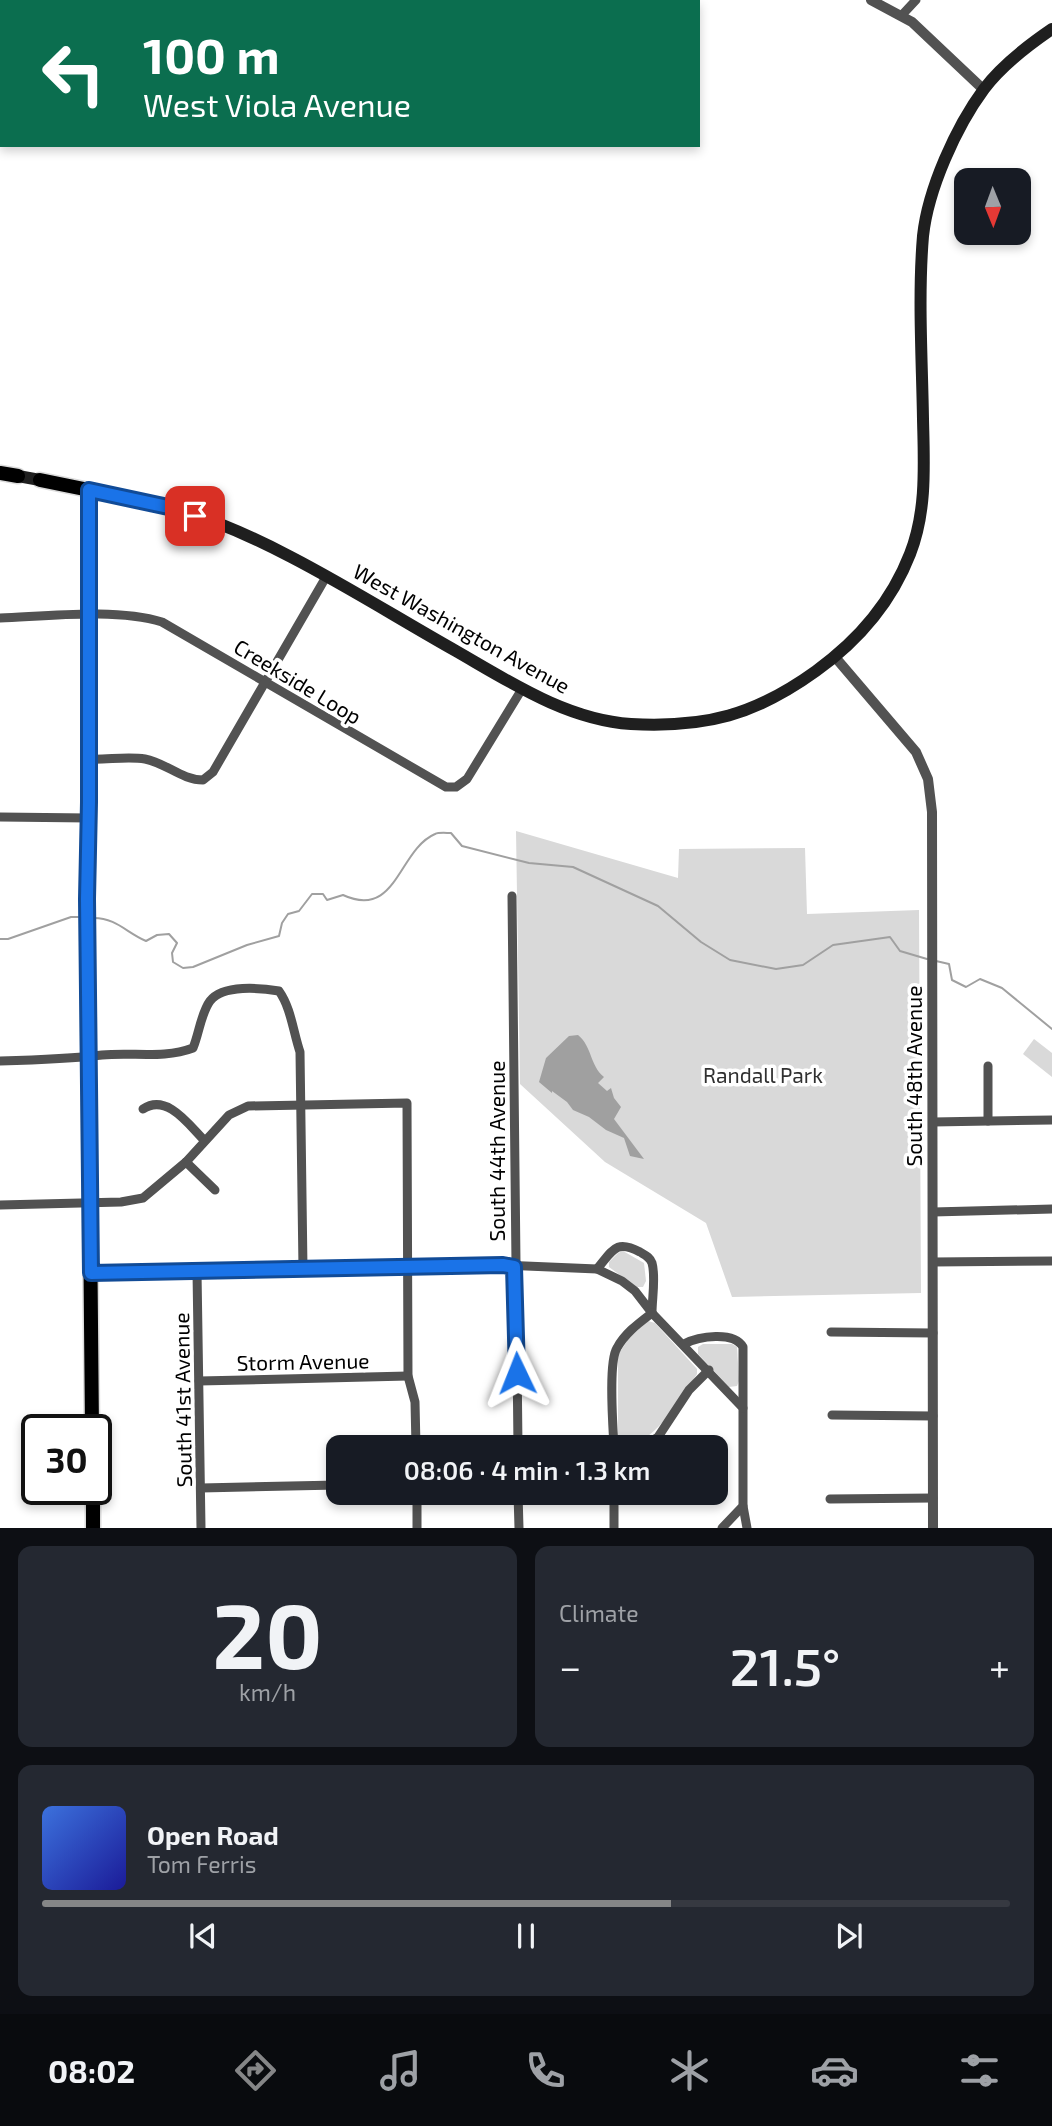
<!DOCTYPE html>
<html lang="en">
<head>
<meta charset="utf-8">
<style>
  :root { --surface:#171b24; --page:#242831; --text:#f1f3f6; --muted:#9ea1a6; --line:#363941; --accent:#858687 }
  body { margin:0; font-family:"Exo 2",sans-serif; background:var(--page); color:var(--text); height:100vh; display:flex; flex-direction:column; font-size:26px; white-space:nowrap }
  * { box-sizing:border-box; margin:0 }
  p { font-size:23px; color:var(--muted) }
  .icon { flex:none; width:38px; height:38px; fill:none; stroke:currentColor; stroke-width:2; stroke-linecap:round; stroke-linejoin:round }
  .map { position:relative; height:1528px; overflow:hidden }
  .drawer { display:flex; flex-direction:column; gap:18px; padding:18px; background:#0d0f14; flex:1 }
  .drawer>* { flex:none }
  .banner { position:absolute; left:0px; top:0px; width:700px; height:147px; box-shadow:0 4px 10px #0003; background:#0b6e4f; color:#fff; overflow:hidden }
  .needle { width:46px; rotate:179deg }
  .controls { position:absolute; left:954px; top:168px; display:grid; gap:14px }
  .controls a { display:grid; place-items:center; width:77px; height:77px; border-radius:14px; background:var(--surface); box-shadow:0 4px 10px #0003; font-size:35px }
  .speed { position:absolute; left:21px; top:1414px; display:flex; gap:14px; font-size:35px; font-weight:700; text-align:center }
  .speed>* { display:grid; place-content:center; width:91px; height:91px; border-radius:50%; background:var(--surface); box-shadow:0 4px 10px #0003; line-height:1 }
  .speed .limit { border:4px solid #111; border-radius:10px; background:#fff; color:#111 }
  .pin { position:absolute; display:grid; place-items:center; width:60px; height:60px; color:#fff; margin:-30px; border-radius:14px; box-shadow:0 4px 10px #0006 }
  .me { position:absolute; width:77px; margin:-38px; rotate:358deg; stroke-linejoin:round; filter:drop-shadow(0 0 5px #0008) }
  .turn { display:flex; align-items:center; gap:24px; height:147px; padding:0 28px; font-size:32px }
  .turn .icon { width:91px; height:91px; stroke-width:2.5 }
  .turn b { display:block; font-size:49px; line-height:60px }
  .big { font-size:52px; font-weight:600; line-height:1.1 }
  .drawer .tile { flex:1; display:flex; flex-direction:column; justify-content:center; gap:10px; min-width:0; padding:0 24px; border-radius:14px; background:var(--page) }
  .drawer .dial { align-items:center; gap:0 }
  .dial b { font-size:91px; line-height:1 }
  .song { display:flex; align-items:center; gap:21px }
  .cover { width:84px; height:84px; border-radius:10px; background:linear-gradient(135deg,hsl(220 70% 55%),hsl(240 70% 35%)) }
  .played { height:7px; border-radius:4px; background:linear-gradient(90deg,var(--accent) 65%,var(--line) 65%) }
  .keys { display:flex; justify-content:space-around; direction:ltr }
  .heat { display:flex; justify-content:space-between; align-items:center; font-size:38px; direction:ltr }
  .drawer .tiles { flex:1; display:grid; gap:18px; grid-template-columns:1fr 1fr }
  .tile:last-child { grid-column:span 2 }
  .trip { position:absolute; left:326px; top:1435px; width:402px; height:70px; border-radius:14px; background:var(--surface); box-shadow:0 4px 10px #0003; font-weight:600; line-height:70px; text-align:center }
  .dock { display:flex; height:112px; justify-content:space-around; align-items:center; background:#090b0e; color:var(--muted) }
  .dock .icon { width:49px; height:49px }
  .dock .selected { color:var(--accent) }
  .dock b { font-size:32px; color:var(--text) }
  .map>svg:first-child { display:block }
  .green { fill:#d9d9d9 }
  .water { fill:#a0a0a0 }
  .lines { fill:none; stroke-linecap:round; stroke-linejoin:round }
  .stream { stroke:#a0a0a0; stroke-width:2 }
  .primary-casing { stroke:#dbdbdb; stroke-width:17 }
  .minor { stroke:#525252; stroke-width:9 }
  .tertiary { stroke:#525252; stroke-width:10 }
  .secondary { stroke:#1f1f1f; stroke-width:12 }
  .primary { stroke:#000; stroke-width:14 }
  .route-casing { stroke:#114b97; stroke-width:18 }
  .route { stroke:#1a73e8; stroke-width:12 }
  .labels { text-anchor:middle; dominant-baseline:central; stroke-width:7; stroke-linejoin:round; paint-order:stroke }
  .street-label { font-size:21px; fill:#000; stroke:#fff }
  .park-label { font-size:21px; fill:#303030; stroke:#fff }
</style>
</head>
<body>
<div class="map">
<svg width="1052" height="1528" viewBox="0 0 1052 1528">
  <rect width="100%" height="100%" fill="#fff"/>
  <g class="green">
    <path d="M516,831L678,878L679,849L805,848L807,914L919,910L921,1293L732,1297L706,1223L605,1162L520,1084Z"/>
    <path d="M1034,1039L1052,1053V1077L1023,1054Z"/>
    <path d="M623,1251L644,1263L646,1281L643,1287H636L609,1267V1262L618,1253Z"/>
    <path d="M648,1321L655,1323L697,1369V1374C679,1399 654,1447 620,1447L618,1441V1355L629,1338Z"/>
    <path d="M703,1344H732L737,1347L739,1381L737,1386L729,1387L698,1354V1347Z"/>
  </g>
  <path class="water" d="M578,1035C592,1046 590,1066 604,1077L598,1083L607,1091L611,1088L614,1098L621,1107L614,1119L644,1159L630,1156L624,1138L606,1130L589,1117L573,1110L567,1102L552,1091V1093L539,1082L546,1058L569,1036Z"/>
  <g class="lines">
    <g class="stream">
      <path d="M94,918C116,918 127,933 146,941L157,935L169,934L177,943L172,953L173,962L183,968L193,967L247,945L279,936L282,923L288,914L299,911L312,894H323L327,900L343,895C397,920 398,850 435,834C439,832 446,833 451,833L462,846L529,863L573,867L658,906L701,942L730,960L776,969L803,965L833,945L890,937L900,951L927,959"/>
      <path d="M0,939H8L71,917H81"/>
      <path d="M936,961L949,964L952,980L966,987L980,979L1002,988L1052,1029"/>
    </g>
    <g class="primary-casing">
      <g id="primary">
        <path d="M0,473L18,476"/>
        <path d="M40,480L89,490V802L87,899L92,1430"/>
        <path d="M93,1489V1528"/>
      </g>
    </g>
    <g class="minor">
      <path d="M902,15L916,0"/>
      <path d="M0,618C48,616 117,608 162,622L446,787H456L467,779L522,689"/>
      <path d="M89,759C107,760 127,756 145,759C166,763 182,780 203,780L213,772L326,577"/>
      <path d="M0,817L89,818"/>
      <path d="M512,896L518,1447"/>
      <path d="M0,1061C35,1060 68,1059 102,1055C133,1052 164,1059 193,1048C199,1034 201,1013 210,1001C223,984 261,988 279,991C291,1008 293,1031 300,1052L303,1269"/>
      <path d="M143,1109C167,1093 189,1125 204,1140"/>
      <path d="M988,1121V1066"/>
      <path d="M933,1122L1052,1120"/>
      <path d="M186,1162L215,1190"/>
      <path d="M0,1205L121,1202L143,1198L186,1162L229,1115L248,1106L407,1103L408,1376L415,1402L416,1447"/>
      <path d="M933,1212L1052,1209"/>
      <path d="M933,1262L1052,1261"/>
      <path d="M597,1269C613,1250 616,1239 640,1252C645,1255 650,1257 652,1263C656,1277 652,1298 652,1313"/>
      <path d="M197,1272L201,1528"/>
      <path d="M91,1273L503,1265L597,1269L622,1281L635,1291L652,1313L743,1408V1506L722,1528"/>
      <path d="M831,1332L933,1333"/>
      <path d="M684,1344C699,1336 734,1331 743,1347V1408"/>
      <path d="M199,1381L408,1376"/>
      <path d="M832,1415L933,1416"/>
      <path d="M614,1447C613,1427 608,1362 617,1348C625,1333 639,1323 652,1313"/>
      <path d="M642,1447L658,1437L689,1390L709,1370"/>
      <path d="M201,1488L338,1485"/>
      <path d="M414,1493L417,1497V1528"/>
      <path d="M518,1493L519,1528"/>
      <path d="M614,1493V1528"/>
      <path d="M830,1499L933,1498"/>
      <path d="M743,1506L747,1528"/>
    </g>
    <g class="tertiary">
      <path d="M871,0L912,22L984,90"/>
      <path d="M835,657L916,752L928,779L932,812L933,1528"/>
    </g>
    <g class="secondary">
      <path d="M18,476L40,480"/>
      <path d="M89,490C117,496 144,500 171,507C212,519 253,537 291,557C347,586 401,620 456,651C510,682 567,720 631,724C706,728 755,715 816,671C859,640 891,603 910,554C927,511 924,464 923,419C922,358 918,296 923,236C928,189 956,127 984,89C1002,65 1027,46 1052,29"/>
    </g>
    <use href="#primary" class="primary"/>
  </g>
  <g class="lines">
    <g class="route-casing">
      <path id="route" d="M195,516L173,508L89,490V802L87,899L91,1273L503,1265L514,1267L517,1373"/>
    </g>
    <use href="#route" class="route"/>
  </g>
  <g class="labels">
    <g class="street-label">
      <text transform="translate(462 628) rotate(29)">West Washington Avenue</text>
      <text transform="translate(298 681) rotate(31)">Creekside Loop</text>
      <text transform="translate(913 1076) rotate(-90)">South 48th Avenue</text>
      <text transform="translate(496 1151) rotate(-90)">South 44th Avenue</text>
      <text transform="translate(303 1361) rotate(-1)">Storm Avenue</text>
      <text transform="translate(182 1400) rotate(-91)">South 41st Avenue</text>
    </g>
    <g class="park-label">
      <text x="763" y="1074">Randall Park</text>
    </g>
  </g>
</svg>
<div class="controls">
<a><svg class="needle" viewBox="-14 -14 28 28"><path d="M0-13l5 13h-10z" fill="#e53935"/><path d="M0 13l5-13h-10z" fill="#9ea1a6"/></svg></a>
</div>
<div class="speed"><div class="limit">30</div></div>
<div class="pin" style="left:195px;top:516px;background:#d93025"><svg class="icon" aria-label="arrive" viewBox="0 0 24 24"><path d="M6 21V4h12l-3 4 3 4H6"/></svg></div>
<svg class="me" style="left:517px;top:1373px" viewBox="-20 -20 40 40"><path d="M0-17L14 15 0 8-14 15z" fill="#1a73e8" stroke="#fff" stroke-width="4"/></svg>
<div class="trip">08:06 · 4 min · 1.3 km</div>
<div class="banner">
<div class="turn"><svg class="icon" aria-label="left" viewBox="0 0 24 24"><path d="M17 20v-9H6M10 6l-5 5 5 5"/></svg><div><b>100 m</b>West Viola Avenue</div></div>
</div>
</div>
<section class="drawer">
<div class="tiles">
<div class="tile dial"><b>20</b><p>km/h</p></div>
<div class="tile"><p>Climate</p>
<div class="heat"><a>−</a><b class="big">21.5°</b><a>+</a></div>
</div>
<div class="tile">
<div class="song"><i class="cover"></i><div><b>Open Road</b><p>Tom Ferris</p></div></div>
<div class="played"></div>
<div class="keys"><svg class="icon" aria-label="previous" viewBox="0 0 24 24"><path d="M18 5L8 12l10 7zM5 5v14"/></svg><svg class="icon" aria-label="pause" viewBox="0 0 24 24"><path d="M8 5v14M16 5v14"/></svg><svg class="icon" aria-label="next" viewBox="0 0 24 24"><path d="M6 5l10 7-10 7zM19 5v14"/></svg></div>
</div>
</div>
</section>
<nav class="dock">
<b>08:02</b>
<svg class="icon selected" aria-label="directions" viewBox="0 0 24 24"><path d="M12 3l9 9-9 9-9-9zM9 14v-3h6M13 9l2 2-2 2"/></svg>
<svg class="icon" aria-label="music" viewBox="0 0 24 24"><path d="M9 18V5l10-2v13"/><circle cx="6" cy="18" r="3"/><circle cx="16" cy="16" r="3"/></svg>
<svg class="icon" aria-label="phone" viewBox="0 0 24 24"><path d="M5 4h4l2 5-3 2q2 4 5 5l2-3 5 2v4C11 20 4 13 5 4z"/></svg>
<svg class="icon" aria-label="climate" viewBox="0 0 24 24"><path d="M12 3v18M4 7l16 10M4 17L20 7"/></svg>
<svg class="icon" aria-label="car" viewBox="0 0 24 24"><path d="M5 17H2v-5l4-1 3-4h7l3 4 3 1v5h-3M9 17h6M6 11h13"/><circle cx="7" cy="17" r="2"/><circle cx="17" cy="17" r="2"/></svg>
<svg class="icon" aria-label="filters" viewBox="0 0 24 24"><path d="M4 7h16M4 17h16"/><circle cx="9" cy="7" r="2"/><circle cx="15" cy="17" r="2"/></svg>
</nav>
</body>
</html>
